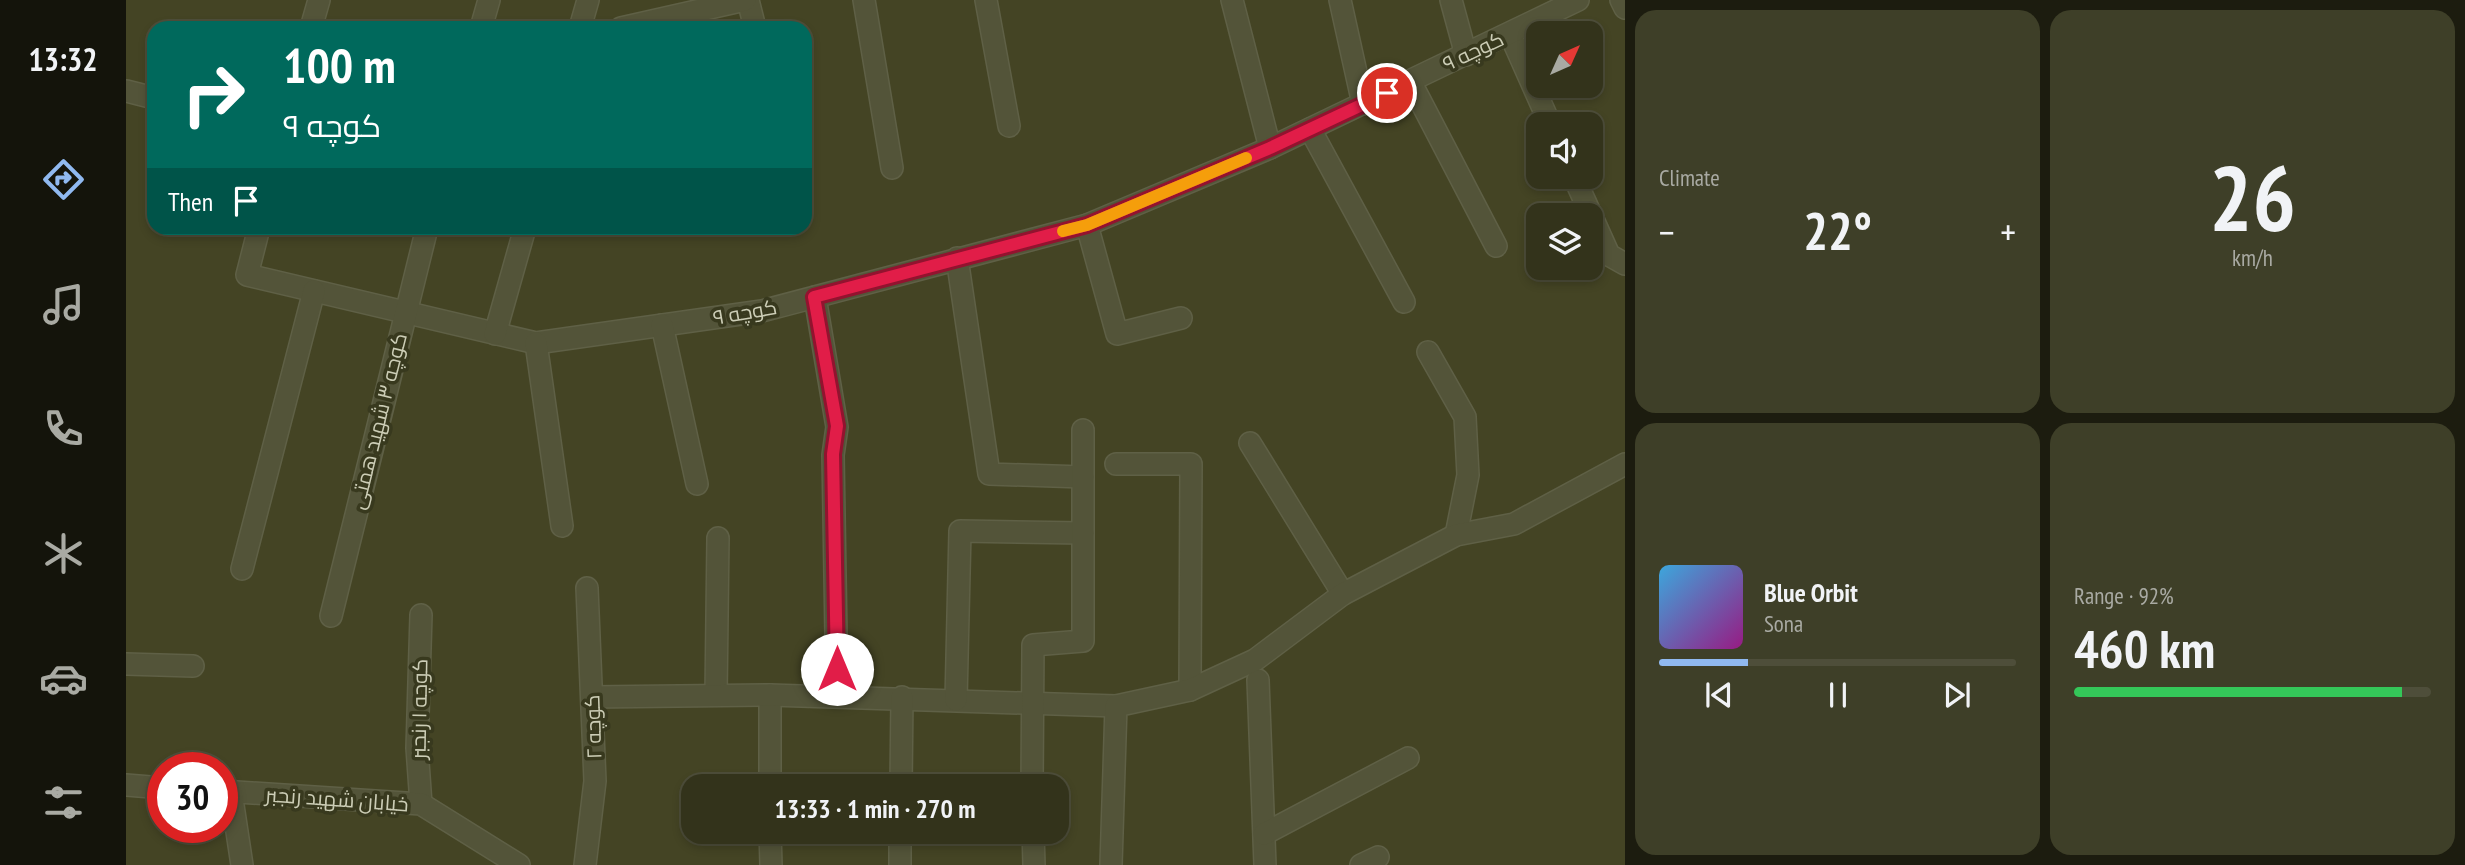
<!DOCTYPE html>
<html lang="en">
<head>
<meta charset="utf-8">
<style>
  :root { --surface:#33331b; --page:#3e3f28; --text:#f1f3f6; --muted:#a9aaa3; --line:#4e4e3a; --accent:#90b9f0 }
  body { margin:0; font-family:"PT Sans Narrow",Cairo,sans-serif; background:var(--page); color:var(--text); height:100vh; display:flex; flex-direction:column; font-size:26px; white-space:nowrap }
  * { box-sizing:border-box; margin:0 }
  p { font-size:23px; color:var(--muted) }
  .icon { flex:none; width:38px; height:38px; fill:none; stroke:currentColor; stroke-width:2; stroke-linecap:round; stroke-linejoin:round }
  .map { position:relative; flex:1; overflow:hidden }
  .side { display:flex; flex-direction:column; gap:10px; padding:10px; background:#1c1c0f; width:840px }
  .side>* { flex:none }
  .hud { position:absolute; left:21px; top:21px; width:665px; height:214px; border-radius:21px; box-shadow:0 4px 10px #0003,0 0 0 2px var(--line); background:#00695c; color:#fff; overflow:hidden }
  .needle { width:46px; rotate:45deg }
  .controls { position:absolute; left:1400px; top:21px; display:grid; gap:14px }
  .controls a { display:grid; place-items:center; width:77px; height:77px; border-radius:14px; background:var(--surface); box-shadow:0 4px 10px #0003,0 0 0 2px var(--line); font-size:35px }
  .speed { position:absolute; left:21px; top:752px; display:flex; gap:14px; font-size:35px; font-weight:700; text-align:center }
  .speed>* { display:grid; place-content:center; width:91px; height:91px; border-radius:50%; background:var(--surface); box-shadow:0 4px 10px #0003,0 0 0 2px var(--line); line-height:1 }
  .speed .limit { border:10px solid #d22; background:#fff; color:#111 }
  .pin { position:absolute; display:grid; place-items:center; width:60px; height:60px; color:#fff; margin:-30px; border:4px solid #fff; border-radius:50%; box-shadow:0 2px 7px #0007 }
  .me { position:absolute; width:77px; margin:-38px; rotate:0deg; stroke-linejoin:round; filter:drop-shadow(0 0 5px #0008) }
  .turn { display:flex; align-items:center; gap:24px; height:147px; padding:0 21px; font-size:32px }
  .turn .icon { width:91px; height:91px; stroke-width:2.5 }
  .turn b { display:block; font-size:49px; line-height:60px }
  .then { display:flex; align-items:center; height:66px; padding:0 21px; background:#0003; gap:14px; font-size:26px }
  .big { font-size:52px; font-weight:700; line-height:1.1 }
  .side .tile { flex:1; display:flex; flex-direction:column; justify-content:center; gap:10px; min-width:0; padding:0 24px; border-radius:21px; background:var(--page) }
  .side .dial { align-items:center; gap:0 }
  .dial b { font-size:91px; line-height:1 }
  .song { display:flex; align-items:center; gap:21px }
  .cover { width:84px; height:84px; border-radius:10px; background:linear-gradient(135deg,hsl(200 70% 55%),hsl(310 70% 35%)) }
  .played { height:7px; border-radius:4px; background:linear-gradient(90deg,var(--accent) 25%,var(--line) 25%) }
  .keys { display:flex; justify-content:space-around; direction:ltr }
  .heat { display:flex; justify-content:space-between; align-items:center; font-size:38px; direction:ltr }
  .charge { height:10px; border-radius:5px; background:linear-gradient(90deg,#34c759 92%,var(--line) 0) }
  .side .tiles { flex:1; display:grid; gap:10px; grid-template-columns:repeat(2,1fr) }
  .trip { position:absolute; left:555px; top:774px; width:388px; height:70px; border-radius:21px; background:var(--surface); box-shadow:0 4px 10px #0003,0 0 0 2px var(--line); font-weight:700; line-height:70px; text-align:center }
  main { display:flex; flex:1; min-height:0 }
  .tab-bar { display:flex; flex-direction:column; width:126px; justify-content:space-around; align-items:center; background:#14140b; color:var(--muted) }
  .tab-bar .icon { width:49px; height:49px }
  .tab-bar .selected { color:var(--accent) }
  .tab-bar b { font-size:32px; color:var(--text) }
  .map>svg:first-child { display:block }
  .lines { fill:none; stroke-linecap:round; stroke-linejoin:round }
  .minor-casing { stroke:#5f6046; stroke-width:24 }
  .minor { stroke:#535439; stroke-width:21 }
  .route-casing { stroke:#92132f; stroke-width:18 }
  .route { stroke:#e11d48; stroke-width:12 }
  .slow { stroke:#f59e0b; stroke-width:12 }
  .labels { text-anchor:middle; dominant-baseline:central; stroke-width:7; stroke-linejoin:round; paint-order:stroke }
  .street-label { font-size:21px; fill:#cccdb6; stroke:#38391e }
</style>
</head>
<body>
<main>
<nav class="tab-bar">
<b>13:32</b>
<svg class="icon selected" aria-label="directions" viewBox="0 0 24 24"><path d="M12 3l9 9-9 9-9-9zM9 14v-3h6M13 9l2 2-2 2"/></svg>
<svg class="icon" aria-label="music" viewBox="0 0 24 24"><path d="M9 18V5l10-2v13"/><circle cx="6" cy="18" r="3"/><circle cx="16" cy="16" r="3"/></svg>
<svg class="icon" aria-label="phone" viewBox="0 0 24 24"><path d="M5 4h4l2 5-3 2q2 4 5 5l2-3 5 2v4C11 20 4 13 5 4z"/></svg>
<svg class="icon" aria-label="climate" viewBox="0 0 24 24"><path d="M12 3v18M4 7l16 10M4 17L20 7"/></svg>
<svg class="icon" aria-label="car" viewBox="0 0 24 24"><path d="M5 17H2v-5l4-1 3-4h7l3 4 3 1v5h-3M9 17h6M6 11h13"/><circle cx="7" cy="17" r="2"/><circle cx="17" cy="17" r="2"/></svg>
<svg class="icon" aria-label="filters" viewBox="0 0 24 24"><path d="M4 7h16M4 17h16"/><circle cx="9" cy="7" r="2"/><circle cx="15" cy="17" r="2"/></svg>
</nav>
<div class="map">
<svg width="1499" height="865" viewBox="0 0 1499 865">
  <rect width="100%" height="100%" fill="#444424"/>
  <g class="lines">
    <g class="minor-casing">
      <g id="minor">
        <path d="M622,0L629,28"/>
        <path d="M738,0L766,168"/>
        <path d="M860,0L883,126"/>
        <path d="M1106,0L1144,148"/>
        <path d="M1214,0L1237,104"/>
        <path d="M1325,0L1340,55"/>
        <path d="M1495,0L1499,8"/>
        <path d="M185,28L193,0"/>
        <path d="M355,28L363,0"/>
        <path d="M454,28L462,0"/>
        <path d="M495,28L619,0"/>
        <path d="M1384,34L1424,124"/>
        <path d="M1284,81L1370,246"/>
        <path d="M0,91L28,98"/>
        <path d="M1184,129L1278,302"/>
        <path d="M1448,177L1483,255L1499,264"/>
        <path d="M961,225L991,334L1055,318"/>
        <path d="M133,228L121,275L410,343L636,311L961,225L1144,148L1452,0"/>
        <path d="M831,258L863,474L957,477"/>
        <path d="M689,297L711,427L707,455L711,696"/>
        <path d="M536,325L571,484"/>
        <path d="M369,334L399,228"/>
        <path d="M410,343L436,526"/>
        <path d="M1302,352L1339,417L1342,475L1330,535"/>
        <path d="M1124,443L1217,594"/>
        <path d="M990,464H1065L1064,690"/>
        <path d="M116,569L188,291"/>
        <path d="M295,615L291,748L295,804"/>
        <path d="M205,616L301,228"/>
        <path d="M0,664L67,666"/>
        <path d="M1132,680L1139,865"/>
        <path d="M590,695L592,538"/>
        <path d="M644,695V786"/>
        <path d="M467,697L644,695L990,706"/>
        <path d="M830,700L834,531L957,533"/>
        <path d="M0,785L37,788"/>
        <path d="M775,786L776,697"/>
        <path d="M906,786L907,645L957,641V430"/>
        <path d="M96,791L295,804L393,865"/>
        <path d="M105,792L116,865"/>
        <path d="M644,831L645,865"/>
        <path d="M907,831L908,865"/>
        <path d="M1138,834L1282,758"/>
        <path d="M459,865L469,781L461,588"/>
        <path d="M774,865V831"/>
        <path d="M985,865L990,706L1064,690L1129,660L1217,594L1330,535L1388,524L1499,464"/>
        <path d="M1235,865L1252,857"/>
      </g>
    </g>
    <use href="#minor" class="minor"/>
  </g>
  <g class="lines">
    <g class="route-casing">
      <path id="route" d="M711,669L707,454L711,426L688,297L961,225L1144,148L1261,93"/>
    </g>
    <use href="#route" class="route"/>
    <path class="slow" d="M937,231L961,225L1120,158"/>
  </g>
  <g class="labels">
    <g class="street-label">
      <text transform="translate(1347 51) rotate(-25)">کوچه ۹</text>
      <text transform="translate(619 312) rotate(-10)">کوچه ۹</text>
      <text transform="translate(252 421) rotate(-76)">کوچه ۳ شهید همتی</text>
      <text transform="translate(293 709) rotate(-89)">کوچه ۱ رنجبر</text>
      <text transform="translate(467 727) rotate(-92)">کوچه ۲</text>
      <text transform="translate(211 799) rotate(4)">خیابان شهید رنجبر</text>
    </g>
  </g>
</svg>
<div class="controls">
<a><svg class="needle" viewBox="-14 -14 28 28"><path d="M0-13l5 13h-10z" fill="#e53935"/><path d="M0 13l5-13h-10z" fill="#a9aaa3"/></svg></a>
<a><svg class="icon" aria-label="sound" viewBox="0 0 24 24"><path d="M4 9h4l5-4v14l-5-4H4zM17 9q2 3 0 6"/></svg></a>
<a><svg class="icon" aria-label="layers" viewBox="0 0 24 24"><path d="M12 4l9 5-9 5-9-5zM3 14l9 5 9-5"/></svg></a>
</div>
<div class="speed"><div class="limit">30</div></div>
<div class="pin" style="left:1261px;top:93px;background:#d93025"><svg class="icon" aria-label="arrive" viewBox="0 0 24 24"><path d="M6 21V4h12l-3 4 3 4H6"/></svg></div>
<svg class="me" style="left:711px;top:669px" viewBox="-20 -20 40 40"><circle r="19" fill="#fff"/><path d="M0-13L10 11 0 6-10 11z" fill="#e11d48"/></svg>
<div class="trip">13:33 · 1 min · 270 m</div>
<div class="hud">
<div class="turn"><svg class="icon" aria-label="right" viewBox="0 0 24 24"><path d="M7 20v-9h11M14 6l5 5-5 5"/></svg><div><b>100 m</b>کوچه ۹</div></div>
<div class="then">Then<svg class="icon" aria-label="arrive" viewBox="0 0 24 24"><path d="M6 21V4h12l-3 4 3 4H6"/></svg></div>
</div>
</div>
<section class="side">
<div class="tiles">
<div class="tile"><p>Climate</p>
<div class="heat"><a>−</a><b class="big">22°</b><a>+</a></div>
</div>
<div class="tile dial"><b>26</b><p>km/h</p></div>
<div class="tile">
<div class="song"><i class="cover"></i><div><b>Blue Orbit</b><p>Sona</p></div></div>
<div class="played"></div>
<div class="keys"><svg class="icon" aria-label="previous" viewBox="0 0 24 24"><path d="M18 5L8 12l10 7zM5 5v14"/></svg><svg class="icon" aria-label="pause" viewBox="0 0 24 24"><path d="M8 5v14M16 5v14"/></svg><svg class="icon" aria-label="next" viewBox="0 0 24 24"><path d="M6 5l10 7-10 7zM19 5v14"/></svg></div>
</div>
<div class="tile"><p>Range · 92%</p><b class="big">460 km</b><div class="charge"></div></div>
</div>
</section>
</main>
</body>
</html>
